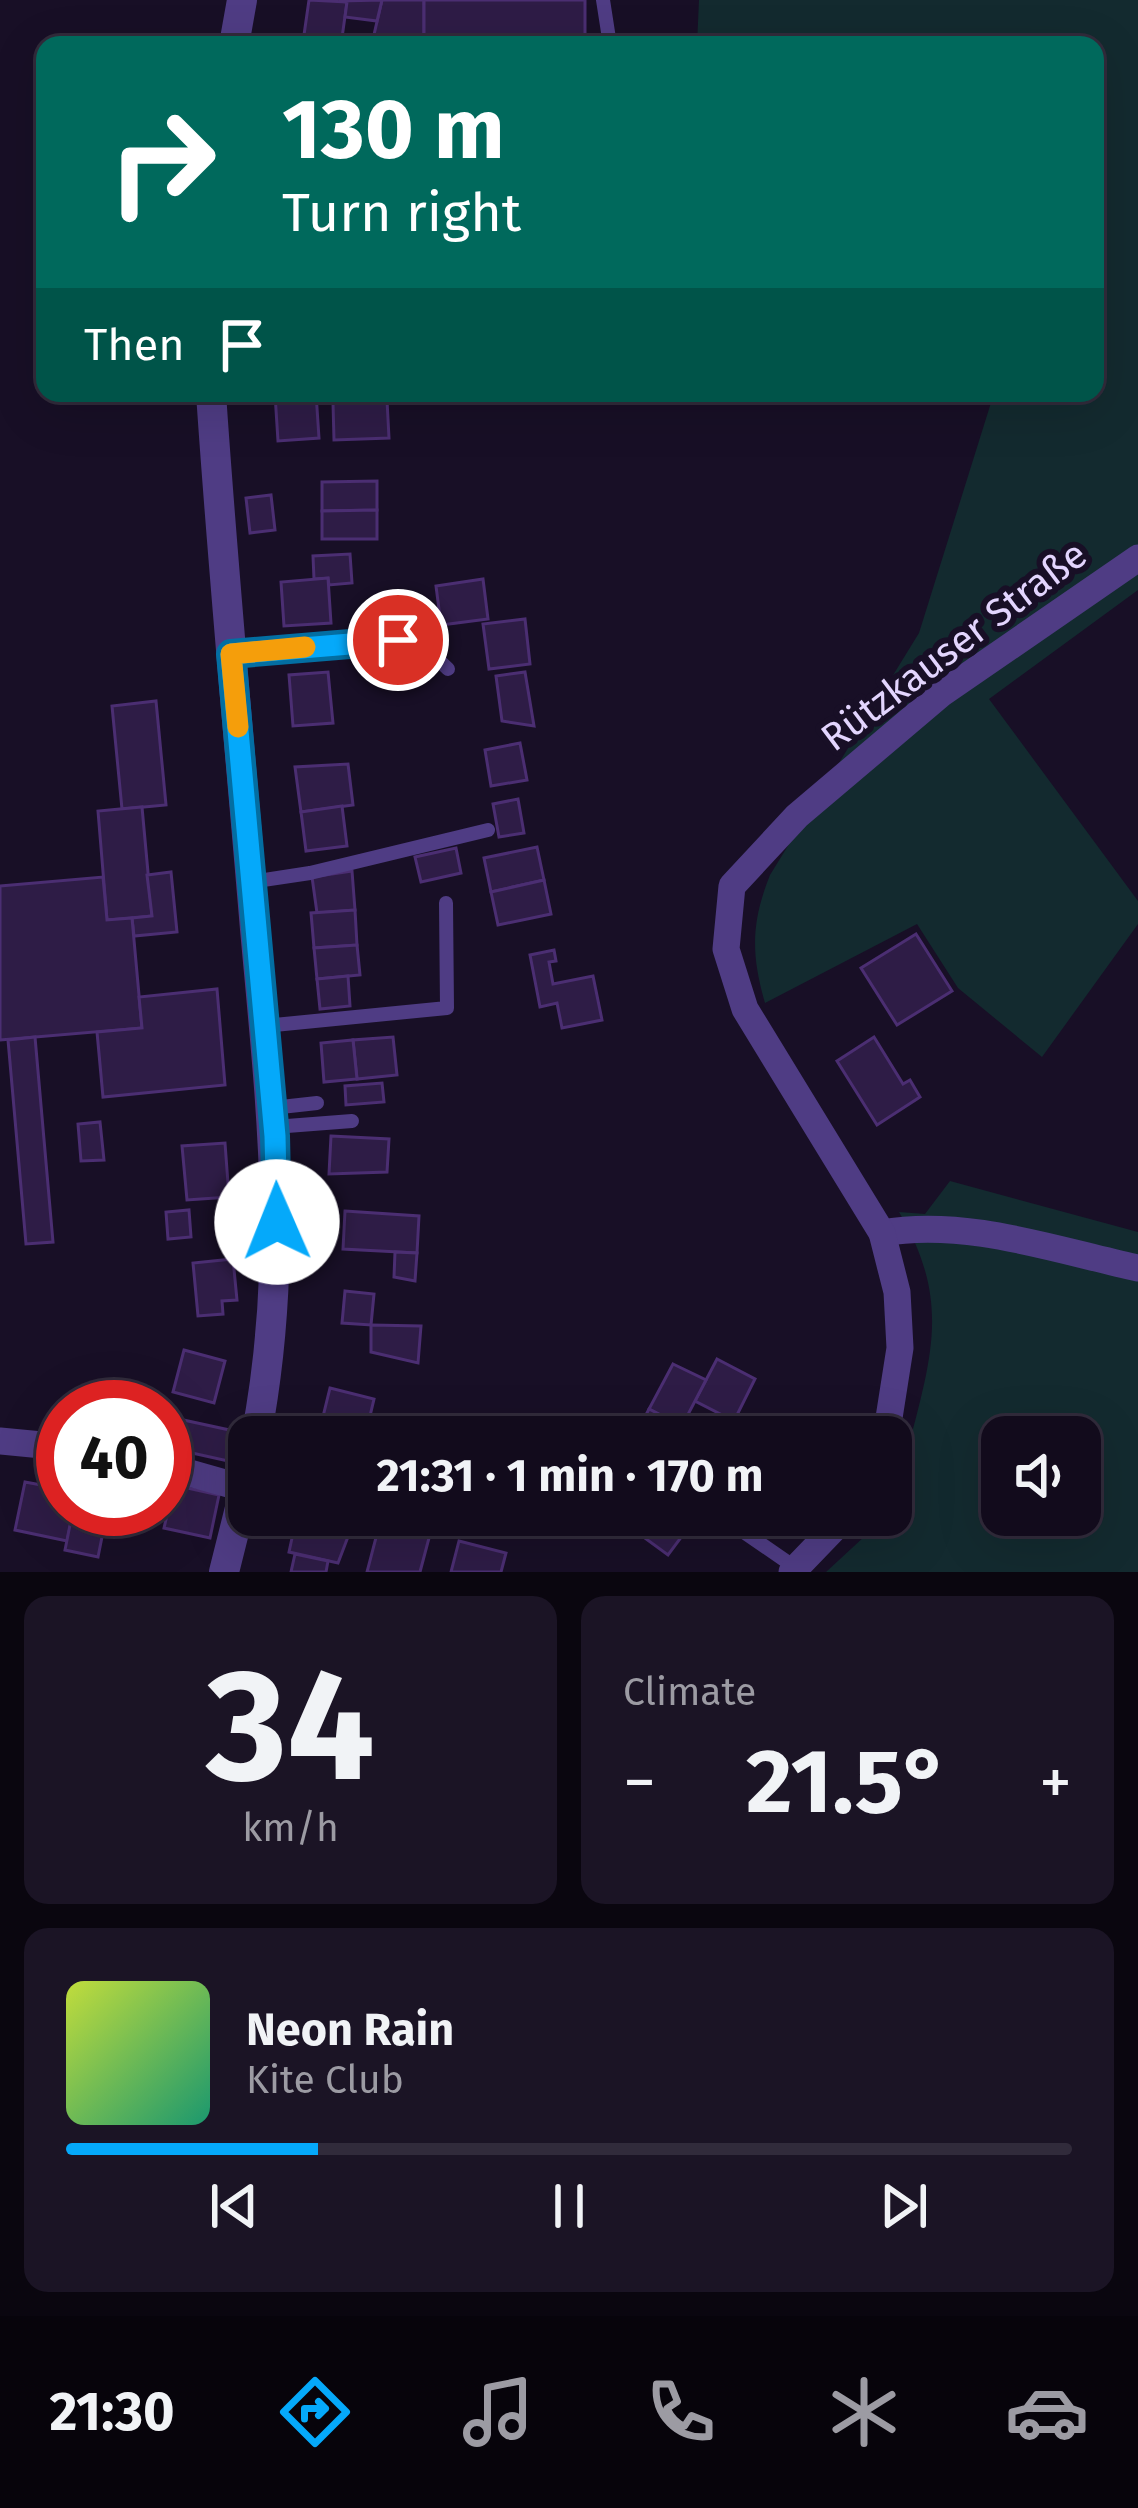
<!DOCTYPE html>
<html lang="en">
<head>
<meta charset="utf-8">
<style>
  :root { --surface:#120b1c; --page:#1b1425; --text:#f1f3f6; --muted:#9c9ba3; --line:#312b3b; --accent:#05a9fa }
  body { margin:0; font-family:"Fira Sans",sans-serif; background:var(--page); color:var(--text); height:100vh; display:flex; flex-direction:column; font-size:45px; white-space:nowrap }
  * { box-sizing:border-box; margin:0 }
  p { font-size:39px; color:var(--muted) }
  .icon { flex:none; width:66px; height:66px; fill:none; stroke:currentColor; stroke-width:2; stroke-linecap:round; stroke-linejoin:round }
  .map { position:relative; height:1572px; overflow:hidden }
  .drawer { display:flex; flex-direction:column; gap:24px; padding:24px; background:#0a060f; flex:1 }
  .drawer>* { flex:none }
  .top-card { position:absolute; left:36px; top:36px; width:1068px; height:366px; border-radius:24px; box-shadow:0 12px 48px #0002,0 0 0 3px var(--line); background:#00695c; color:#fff; overflow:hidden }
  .buttons { position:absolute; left:981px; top:1416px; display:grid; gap:24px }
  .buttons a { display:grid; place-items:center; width:120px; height:120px; border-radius:24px; background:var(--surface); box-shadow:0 12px 48px #0002,0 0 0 3px var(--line); font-size:60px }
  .speed { position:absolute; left:36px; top:1380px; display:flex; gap:24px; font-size:60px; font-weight:700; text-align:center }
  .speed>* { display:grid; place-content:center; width:156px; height:156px; border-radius:50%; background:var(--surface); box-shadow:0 12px 48px #0002,0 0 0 3px var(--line); line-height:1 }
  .speed .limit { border:18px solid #d22; background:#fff; color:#111 }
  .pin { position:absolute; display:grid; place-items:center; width:102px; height:102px; color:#fff; margin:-51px; border:6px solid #fff; border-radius:50%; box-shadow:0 3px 12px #0007 }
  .me { position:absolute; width:132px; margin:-66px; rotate:359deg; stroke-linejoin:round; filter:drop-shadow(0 0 9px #0008) }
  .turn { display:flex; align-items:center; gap:42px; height:252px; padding:0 48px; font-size:54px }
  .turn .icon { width:156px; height:156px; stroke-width:2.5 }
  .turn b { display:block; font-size:84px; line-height:102px }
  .then { display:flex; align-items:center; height:114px; padding:0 48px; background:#0003; gap:24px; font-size:45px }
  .big { font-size:90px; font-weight:700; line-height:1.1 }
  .drawer .tile { flex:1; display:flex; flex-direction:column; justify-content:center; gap:18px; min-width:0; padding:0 42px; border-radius:24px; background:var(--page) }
  .drawer .dial { align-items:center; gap:0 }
  .dial b { font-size:156px; line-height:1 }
  .song { display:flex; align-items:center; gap:36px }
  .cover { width:144px; height:144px; border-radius:18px; background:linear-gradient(135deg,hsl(70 70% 55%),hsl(160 70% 35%)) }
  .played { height:12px; border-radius:6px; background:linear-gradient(90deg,var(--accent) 25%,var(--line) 25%) }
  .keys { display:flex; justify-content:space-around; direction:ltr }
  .heat { display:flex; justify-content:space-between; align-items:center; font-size:66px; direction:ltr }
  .drawer .tiles { flex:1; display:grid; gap:24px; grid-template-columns:1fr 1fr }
  .tile:last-child { grid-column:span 2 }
  .trip { position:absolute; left:228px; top:1416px; width:684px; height:120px; border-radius:24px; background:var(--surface); box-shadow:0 12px 48px #0002,0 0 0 3px var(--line); font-weight:700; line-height:120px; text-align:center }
  .tab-bar { display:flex; height:192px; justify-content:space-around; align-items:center; background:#07040b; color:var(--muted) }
  .tab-bar .icon { width:84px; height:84px }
  .tab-bar .active { color:var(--accent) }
  .tab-bar b { font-size:54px; color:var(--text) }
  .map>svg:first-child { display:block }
  .green { fill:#132a2f; fill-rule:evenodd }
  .building { fill:#2e1c46; stroke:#4b2e72; stroke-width:3 }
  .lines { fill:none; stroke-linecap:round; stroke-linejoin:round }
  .service { stroke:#4f3c84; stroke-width:14 }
  .minor { stroke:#4f3c84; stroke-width:27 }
  .tertiary { stroke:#4f3c84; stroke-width:30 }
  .route-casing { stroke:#036ea2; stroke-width:30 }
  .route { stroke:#05a9fa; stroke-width:21 }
  .slow { stroke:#f59e0b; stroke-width:21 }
  .labels { text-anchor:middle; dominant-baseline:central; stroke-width:12; stroke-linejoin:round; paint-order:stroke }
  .street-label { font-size:39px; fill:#e3d5fe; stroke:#180f26 }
</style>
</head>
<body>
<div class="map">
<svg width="1138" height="1572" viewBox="0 0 1138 1572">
  <rect width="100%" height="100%" fill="#180f26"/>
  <g class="green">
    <path d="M699,0H1138V590L989,699L1138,901V924L1042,1057L958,988L917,924L765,1003C751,954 751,923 770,875L919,633L994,393H1095V45H697Z"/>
    <path d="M950,1181L1138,1232V1572H826L865,1536L879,1515H891C891,1491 901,1476 907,1453C931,1357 952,1302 899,1212L925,1214ZM1002,1437H1080V1515H1002Z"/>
  </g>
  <g class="building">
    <path d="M309,0L347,2L341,45L303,42Z"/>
    <path d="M382,0H424V39H373Z"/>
    <path d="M382,0L377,21L345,17L347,2L339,1Z"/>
    <path d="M424,0H585V37L424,39Z"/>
    <path d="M316,393L319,438L278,441L275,394Z"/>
    <path d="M387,400L389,438L334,440L333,403Z"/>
    <path d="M377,481V510L322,511V482Z"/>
    <path d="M271,495L275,530L250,533L246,498Z"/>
    <path d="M377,510V539H322V511Z"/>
    <path d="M350,554L352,583L329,585L328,578L314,579L313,556Z"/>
    <path d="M328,578L331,623L284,626L281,582Z"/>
    <path d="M483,579L488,619L441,625L436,586Z"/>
    <path d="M525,619L530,664L489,669L483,624Z"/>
    <path d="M328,672L333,723L293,726L289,675Z"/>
    <path d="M525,672L534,726L502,721L496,676Z"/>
    <path d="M156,701L166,805L122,809L112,706Z"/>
    <path d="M520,743L527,780L491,786L485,750Z"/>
    <path d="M348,764L353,805L301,812L295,767Z"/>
    <path d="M518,799L524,833L499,837L493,804Z"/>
    <path d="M342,806L347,846L306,851L301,812Z"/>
    <path d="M142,807L152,916L107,920L98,811Z"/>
    <path d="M537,847L544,880L491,892L484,858Z"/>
    <path d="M456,848L461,873L421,882L415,857Z"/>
    <path d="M352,871L355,910L317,913L312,877Z"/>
    <path d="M171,872L177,932L134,936L132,918L152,916L147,875Z"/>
    <path d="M103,877L107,920L132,918L142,1028L0,1040V886Z"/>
    <path d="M544,880L551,914L498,925L491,892Z"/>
    <path d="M355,910L357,945L314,948L311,913Z"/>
    <path d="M916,934L952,991L897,1025L861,968Z"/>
    <path d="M357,945L360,975L317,979L314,948Z"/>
    <path d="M554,950L556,961L549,962L553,984L593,976L602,1020L562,1028L557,1003L540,1007L530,955Z"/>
    <path d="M348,976L350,1006L320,1009L317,979Z"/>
    <path d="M217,989L225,1085L103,1097L97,1032L142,1028L139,997Z"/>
    <path d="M35,1037L53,1242L26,1244L8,1040Z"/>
    <path d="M393,1037L397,1075L357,1079L353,1040Z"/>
    <path d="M874,1037L903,1084L910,1080L920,1097L877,1125L837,1061Z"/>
    <path d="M353,1040L357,1079L324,1082L321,1043Z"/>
    <path d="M382,1083L384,1102L346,1105L345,1086Z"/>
    <path d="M100,1122L104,1160L81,1161L78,1124Z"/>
    <path d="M331,1136L389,1139L387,1172L329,1174Z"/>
    <path d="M225,1143L229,1197L187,1200L182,1146Z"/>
    <path d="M189,1210L191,1237L168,1239L166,1212Z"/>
    <path d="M345,1211L419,1216L417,1253L343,1249Z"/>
    <path d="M395,1252L417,1253L415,1281L394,1277Z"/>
    <path d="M233,1259L237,1300L222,1301L223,1314L198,1316L193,1263Z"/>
    <path d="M345,1291L374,1294L371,1325L342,1323Z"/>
    <path d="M371,1325L421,1326L418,1363L371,1352Z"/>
    <path d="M184,1350L225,1361L214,1403L173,1392Z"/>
    <path d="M717,1359L755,1379L734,1421L695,1401Z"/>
    <path d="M673,1364L706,1380L682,1426L649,1409Z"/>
    <path d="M330,1388L374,1399L365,1437H318Z"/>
    <path d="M649,1409L682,1426L676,1437L635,1436Z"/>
    <path d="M165,1416L234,1431L228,1461L165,1447Z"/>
    <path d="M762,1421L796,1437H754Z"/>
    <path d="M25,1482L63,1489V1509H74L67,1541L15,1530Z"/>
    <path d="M174,1485L219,1495L210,1538L164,1528Z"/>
    <path d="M297,1515H338L354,1521L338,1563L289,1552Z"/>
    <path d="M628,1515H679L691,1524L668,1555L623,1522Z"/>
    <path d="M71,1520L104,1527L98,1557L65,1550Z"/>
    <path d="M379,1526L429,1538L420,1572H367Z"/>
    <path d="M459,1541L506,1553L501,1572H451Z"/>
    <path d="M295,1554L328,1561L326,1572H291Z"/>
  </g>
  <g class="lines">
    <g class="service">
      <path d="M603,0L610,45"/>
      <path d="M231,654L398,640L421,643L448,669"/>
      <path d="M251,882L310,873L488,830"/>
      <path d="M264,1026L447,1008L446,903"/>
      <path d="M272,1108L317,1103"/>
      <path d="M274,1127L352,1121"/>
      <path d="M516,1421L557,1437"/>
      <path d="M719,1515L796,1568"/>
    </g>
    <g class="minor">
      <path d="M882,1233C966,1218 1055,1250 1138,1268"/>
      <path d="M886,1437L900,1348L897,1292L882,1233L745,1009L726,949L732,886L797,816L941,694L1138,558"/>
      <path d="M0,1441L63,1447"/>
      <path d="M165,1466L246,1489"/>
      <path d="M792,1572L847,1515"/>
    </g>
    <g class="tertiary">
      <path d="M234,45L242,0"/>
      <path d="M211,393C223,572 240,750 255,929C271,1107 290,1259 256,1437"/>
      <path d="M224,1572L249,1472"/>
    </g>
  </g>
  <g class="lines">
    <g class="route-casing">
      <path id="route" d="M277,1222L275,1136L231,654L398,640"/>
    </g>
    <use href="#route" class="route"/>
    <path class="slow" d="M238,727L231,654L305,647"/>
  </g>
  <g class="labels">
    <g class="street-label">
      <text transform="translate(954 646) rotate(-37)">Rützkauser Straße</text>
    </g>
  </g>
</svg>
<div class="buttons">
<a><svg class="icon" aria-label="sound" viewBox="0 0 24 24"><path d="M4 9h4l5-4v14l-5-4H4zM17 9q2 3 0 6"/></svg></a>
</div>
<div class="speed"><div class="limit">40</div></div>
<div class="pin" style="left:398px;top:640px;background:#d93025"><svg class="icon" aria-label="arrive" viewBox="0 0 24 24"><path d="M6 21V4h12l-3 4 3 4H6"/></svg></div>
<svg class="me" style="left:277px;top:1222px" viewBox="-20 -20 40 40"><circle r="19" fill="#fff"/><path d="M0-13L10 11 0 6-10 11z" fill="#05a9fa"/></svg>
<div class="trip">21:31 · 1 min · 170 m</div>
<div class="top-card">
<div class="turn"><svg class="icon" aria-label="right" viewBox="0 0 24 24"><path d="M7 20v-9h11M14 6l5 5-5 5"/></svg><div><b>130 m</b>Turn right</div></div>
<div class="then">Then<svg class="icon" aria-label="arrive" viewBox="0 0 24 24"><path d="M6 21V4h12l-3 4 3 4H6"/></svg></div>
</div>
</div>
<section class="drawer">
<div class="tiles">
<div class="tile dial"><b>34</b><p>km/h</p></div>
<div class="tile"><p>Climate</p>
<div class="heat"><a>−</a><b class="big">21.5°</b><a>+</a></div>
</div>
<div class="tile">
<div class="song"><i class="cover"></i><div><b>Neon Rain</b><p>Kite Club</p></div></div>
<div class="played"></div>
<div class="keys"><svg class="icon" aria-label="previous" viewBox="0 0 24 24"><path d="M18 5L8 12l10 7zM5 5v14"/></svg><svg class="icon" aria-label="pause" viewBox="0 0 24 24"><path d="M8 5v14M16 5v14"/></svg><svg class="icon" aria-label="next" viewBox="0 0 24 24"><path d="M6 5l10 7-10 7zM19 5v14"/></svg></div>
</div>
</div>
</section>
<nav class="tab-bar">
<b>21:30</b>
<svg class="icon active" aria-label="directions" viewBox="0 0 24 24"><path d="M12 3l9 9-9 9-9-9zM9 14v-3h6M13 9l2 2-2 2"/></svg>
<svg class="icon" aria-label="music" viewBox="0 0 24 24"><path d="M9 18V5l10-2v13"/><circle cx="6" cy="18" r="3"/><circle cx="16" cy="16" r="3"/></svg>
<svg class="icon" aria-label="phone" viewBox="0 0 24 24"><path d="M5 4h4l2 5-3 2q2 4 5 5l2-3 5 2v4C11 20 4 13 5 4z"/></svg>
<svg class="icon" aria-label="climate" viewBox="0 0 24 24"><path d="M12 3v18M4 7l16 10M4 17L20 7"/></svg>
<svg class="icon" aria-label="car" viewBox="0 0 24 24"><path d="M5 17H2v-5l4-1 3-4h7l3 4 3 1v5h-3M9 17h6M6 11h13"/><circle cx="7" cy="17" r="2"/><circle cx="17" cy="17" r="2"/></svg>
</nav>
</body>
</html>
